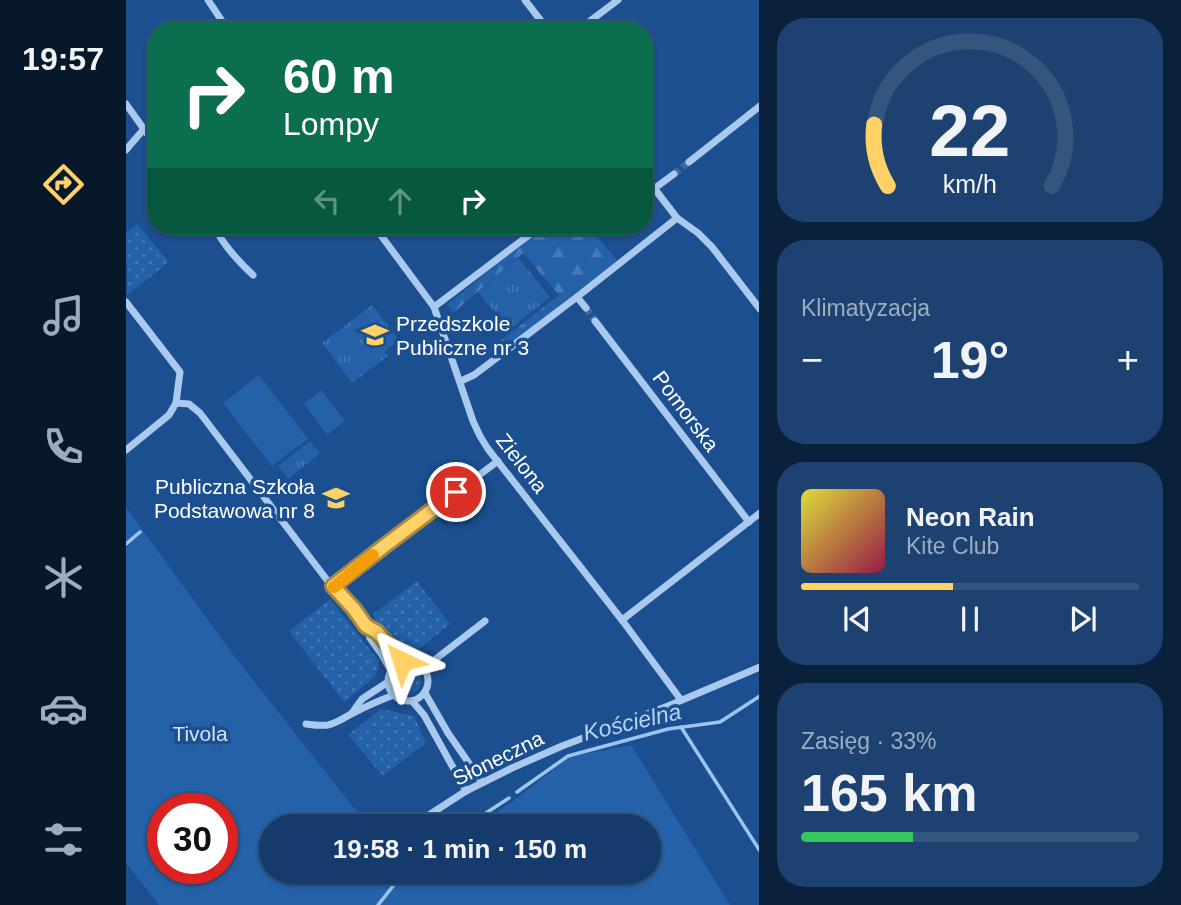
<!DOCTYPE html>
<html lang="pl">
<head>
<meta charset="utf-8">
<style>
  :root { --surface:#143b6b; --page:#1d4271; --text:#f1f3f6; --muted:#9dadc1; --line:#33557e; --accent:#ffd166 }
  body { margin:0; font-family:Helvetica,sans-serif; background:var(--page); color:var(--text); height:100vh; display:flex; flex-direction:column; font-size:26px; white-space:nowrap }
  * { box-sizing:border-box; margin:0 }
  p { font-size:23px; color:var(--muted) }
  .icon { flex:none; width:38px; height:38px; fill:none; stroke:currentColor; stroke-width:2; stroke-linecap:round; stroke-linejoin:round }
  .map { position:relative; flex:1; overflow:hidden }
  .sheet { display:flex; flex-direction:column; gap:18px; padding:18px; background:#0b203b; width:422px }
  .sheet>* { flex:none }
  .guide { position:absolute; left:21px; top:21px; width:506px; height:214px; border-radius:28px; box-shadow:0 2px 5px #0004,0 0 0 2px var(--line); background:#0b6e4f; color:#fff; overflow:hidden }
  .speed { position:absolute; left:21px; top:793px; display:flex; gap:14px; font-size:35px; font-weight:700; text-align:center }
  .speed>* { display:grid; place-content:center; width:91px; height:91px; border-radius:50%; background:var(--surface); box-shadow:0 2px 5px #0004,0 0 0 2px var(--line); line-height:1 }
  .speed .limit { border:10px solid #d22; background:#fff; color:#111 }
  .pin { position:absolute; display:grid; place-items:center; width:60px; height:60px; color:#fff; margin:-30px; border:4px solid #fff; border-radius:50%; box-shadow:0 2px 7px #0007 }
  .me { position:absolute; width:77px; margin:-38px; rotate:319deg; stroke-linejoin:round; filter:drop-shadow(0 0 5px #0008) }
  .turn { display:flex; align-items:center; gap:24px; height:147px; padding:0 21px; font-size:32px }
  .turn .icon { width:91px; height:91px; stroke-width:2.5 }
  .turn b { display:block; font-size:49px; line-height:60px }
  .lanes { display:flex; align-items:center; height:66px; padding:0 21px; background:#0003; justify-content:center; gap:35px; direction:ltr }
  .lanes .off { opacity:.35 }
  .big { font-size:52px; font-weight:700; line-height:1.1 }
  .sheet .card { flex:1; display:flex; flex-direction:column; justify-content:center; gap:10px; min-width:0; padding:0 24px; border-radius:28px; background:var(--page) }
  .sheet .dial { align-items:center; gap:0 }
  .dial svg { height:182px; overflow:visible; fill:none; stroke:var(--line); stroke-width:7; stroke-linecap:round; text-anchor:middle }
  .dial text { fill:var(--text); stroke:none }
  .song { display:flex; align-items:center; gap:21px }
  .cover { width:84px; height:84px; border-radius:10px; background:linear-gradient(135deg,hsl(60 70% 55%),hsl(340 70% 35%)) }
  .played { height:7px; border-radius:4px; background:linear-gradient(90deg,var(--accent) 45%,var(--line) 45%) }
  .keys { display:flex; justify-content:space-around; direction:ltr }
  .heat { display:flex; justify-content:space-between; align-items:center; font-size:38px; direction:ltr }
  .charge { height:10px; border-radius:5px; background:linear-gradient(90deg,#34c759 33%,var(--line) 0) }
  .trip { position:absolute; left:133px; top:814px; width:402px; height:70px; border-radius:35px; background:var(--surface); box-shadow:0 2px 5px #0004,0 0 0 2px var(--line); font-weight:700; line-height:70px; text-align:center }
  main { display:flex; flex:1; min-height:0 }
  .tab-bar { display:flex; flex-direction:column; width:126px; justify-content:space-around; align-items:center; background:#08182b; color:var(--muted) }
  .tab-bar .icon { width:49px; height:49px }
  .tab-bar .on { color:var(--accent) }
  .tab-bar b { font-size:32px; color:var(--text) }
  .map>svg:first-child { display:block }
  .grass { fill:url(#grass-dots) }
  .forest { fill:url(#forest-firs) }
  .park { fill:url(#park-tufts) }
  .garden { fill:#2461a8; fill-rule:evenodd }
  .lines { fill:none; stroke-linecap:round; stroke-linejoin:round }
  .stream { stroke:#9cc4f0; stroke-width:3.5 }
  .street-tunnel { stroke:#3d69a0; stroke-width:7; stroke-dasharray:7 3.5; stroke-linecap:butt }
  .street { stroke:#a9c9ee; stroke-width:7 }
  .route-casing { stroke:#a68842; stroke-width:18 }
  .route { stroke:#ffd166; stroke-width:12 }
  .slow { stroke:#f59e0b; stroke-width:12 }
  .labels { text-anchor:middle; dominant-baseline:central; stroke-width:7; stroke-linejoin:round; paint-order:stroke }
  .poi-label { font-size:21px; fill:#fff; stroke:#1b4f8f; text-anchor:start }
  .street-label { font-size:21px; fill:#fff; stroke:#1b4f8f }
  .park-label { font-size:21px; fill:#cfe3fa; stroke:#1b4f8f }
  .water-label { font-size:23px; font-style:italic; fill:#b5d3f5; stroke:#1b4f8f }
</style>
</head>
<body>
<main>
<nav class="tab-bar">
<b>19:57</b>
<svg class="icon on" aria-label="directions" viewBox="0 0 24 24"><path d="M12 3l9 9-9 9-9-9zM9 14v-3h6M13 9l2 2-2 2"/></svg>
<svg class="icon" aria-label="music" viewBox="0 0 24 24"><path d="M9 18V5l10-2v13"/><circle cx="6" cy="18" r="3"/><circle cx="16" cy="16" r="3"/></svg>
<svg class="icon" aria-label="phone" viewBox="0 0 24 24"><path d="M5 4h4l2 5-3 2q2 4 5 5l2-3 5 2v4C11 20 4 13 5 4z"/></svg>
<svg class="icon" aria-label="climate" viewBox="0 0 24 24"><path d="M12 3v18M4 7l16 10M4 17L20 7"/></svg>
<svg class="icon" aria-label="car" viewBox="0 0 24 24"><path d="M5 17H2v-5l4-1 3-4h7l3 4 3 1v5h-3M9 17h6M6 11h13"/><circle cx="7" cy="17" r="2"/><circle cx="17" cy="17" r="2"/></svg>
<svg class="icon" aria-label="filters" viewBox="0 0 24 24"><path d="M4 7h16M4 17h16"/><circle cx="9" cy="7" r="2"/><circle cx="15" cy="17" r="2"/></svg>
</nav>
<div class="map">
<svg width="634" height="905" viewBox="0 0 634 905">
  <defs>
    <pattern id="grass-dots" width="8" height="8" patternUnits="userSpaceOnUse" patternTransform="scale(1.75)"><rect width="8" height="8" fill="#2461a8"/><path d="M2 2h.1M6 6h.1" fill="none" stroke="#4579b5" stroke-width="1.8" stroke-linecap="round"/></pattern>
    <pattern id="forest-firs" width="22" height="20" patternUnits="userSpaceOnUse" patternTransform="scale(1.75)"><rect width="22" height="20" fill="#2461a8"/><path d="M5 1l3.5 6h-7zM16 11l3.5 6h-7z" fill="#4579b5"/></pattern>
    <pattern id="park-tufts" width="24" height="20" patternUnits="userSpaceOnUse" patternTransform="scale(1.75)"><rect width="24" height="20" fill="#2461a8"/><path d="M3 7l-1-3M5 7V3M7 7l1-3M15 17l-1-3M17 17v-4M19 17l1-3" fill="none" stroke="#4579b5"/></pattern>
  </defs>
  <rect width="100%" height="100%" fill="#1b4f8f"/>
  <g class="grass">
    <path d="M11,224L43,262L1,295L0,233Z"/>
    <path d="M291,581L324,624L293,649L271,647L246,615Z"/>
    <path d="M204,599L253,661L250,676L218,702L163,631Z"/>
    <circle cx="282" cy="681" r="13"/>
    <path d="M255,709L288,716L300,743L257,776L222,735Z"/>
  </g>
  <path class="forest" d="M417,226H462L491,260L447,299L368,357L363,350L433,295L397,253L327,313L321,305Z"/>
  <g class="park">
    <path d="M392,258L424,297L383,330L352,292Z"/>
    <path d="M246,305L273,340L259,351L262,356L226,383L196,343Z"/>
    <path d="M184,441L194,453L162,479L152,466Z"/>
  </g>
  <g class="garden">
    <path d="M133,375L182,439L146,466L97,403Z"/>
    <path d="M195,390L219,421L201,435L178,404Z"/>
    <path d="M0,507L109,657L242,826H145V872H523V826H349L386,802L443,757L505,745L604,905H33L0,863ZM96,808V868H37V808Z"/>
  </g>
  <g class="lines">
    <g class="stream">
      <path d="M0,544L14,532"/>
      <path d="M555,727L634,851"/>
      <path d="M391,792L442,756L542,729L594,722L634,696"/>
      <path d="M340,826L383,798"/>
      <path d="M252,905L271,881"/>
    </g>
    <g class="street-tunnel">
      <path d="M548,174L563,162"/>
      <path d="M460,308L469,321"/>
    </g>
    <g class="street">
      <path d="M82,0L102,30"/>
      <path d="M399,0L422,30"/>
      <path d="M452,30L492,0"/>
      <path d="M0,104L30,146"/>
      <path d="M0,150L17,130"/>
      <path d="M563,162L634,106"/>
      <path d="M518,175L551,218L572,233L586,247L634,309"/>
      <path d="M529,188L548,174"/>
      <path d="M88,226C97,245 112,261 127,275"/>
      <path d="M248,226L308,307L347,421L354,436L362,449L496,620L555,700"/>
      <path d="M451,297L460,308"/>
      <path d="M0,302L54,372L50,403L43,415L0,450"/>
      <path d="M308,307L415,226"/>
      <path d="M469,321L623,522"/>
      <path d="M335,381L348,375L451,297L551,218"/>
      <path d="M50,403L63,404L74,413L201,580L228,609L240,626L244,638L256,655L265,671"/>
      <path d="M207,586L261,544L372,461"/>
      <path d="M496,620L634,513"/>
      <path d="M241,626L251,632L276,661"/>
      <circle cx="282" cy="681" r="20"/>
      <path d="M298,668L359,621"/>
      <path d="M299,693L322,733L356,782"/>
      <path d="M286,701L298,715L340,791"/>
      <path d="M226,713L236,699L262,682"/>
      <path d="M180,724C188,725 195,726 202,725C212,723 219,717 227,713C241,706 254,700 268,695"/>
      <path d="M286,826L340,791L386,768L436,746L542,706L634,667"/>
    </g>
  </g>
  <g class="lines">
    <g class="route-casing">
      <path id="route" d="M276,661L251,632L240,626L228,609L207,586L261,544L330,492"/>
    </g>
    <use href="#route" class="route"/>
    <path class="slow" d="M208,587L247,555"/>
  </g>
  <defs>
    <g id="school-bare" transform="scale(2.1)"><path d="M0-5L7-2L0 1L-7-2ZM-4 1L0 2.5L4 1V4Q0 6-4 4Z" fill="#ffd166" stroke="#1b4f8f" stroke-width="2.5" paint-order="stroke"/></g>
  </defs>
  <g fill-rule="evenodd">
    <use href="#school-bare" x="249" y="335"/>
    <use href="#school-bare" x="210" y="498"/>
  </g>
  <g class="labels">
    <g class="poi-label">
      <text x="270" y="323">Przedszkole<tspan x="270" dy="24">Publiczne nr 3</tspan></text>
      <text x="189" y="486" text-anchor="end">Publiczna Szkoła<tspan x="189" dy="24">Podstawowa nr 8</tspan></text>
    </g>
    <g class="street-label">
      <text transform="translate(560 411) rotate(53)">Pomorska</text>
      <text transform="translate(396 463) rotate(52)">Zielona</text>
      <text transform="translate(372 758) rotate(-26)">Słoneczna</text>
    </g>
    <g class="park-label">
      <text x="74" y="733">Tivola</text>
    </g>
    <g class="water-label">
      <text transform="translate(506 722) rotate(-13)">Kościelna</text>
    </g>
  </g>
</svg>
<div class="speed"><div class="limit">30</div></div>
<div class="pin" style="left:330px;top:492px;background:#d93025"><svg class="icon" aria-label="arrive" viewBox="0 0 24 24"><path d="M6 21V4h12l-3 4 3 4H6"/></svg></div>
<svg class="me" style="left:276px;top:661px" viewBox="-20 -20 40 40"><path d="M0-17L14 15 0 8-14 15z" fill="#ffd166" stroke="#fff" stroke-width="4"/></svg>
<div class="trip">19:58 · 1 min · 150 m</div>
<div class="guide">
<div class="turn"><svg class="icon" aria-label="right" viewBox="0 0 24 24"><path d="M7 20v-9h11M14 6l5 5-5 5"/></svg><div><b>60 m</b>Lompy</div></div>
<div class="lanes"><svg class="icon off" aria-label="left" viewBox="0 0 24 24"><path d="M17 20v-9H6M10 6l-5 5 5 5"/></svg><svg class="icon off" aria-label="ahead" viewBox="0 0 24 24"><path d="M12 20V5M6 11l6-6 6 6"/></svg><svg class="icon" aria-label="right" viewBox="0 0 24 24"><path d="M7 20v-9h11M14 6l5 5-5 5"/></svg></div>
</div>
</div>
<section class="sheet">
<div class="card dial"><svg viewBox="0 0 100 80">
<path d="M14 69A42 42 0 1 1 86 69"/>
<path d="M14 69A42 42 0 0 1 8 42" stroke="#ffd166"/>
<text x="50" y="56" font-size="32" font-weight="700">22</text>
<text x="50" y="72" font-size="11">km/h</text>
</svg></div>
<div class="card"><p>Klimatyzacja</p>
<div class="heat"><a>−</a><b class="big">19°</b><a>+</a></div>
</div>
<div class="card">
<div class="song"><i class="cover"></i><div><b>Neon Rain</b><p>Kite Club</p></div></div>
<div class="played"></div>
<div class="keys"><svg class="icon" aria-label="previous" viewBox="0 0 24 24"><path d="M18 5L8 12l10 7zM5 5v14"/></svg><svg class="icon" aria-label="pause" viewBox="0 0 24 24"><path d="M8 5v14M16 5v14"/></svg><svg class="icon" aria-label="next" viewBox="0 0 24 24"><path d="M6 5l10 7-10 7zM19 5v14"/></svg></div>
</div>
<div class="card"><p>Zasięg · 33%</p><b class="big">165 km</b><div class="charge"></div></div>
</section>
</main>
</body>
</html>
